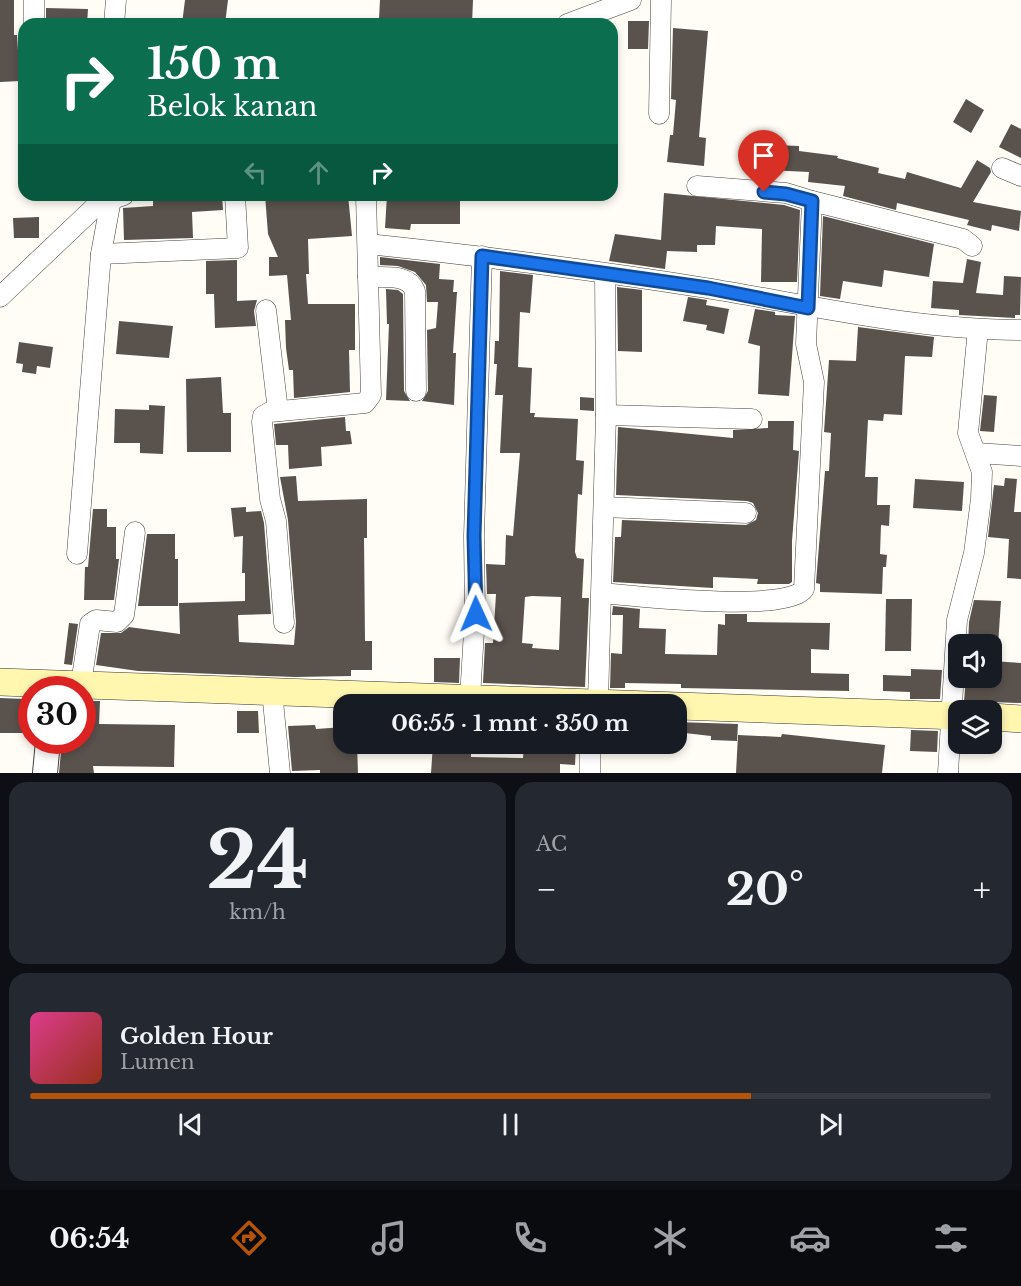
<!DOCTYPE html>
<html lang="id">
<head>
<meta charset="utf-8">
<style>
  :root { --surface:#171b24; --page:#242831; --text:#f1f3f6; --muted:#9ea1a6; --line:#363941; --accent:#b45309 }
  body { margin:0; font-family:"Libre Baskerville",serif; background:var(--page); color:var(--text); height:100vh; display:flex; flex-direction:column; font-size:22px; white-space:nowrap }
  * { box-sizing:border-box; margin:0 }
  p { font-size:20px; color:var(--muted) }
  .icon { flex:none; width:33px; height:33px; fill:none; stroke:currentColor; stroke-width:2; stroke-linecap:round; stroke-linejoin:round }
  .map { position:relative; height:773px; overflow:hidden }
  .panel { display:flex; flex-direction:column; gap:9px; padding:9px; background:#0d0f14; flex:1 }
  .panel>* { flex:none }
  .hud { position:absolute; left:18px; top:18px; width:600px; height:183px; border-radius:18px; box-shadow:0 3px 9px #0003; background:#0b6e4f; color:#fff; overflow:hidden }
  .tools { position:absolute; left:948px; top:634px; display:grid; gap:12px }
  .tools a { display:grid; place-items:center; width:54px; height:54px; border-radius:12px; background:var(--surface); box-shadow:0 3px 9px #0003; font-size:30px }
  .speed { position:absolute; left:18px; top:676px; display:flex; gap:12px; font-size:30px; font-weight:700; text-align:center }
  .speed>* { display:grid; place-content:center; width:78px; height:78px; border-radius:50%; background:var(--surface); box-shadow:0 3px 9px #0003; line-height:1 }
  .speed .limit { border:9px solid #d22; background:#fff; color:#111 }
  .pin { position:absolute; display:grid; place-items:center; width:51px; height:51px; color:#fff; margin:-62px -26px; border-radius:50% 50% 50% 0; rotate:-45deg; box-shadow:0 0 6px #0007 }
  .pin .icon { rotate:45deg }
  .me { position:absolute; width:66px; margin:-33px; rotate:359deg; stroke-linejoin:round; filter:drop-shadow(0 0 4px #0008) }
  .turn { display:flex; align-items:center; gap:21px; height:126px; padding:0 30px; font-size:27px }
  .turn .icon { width:78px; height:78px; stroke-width:2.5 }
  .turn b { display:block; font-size:42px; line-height:51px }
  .lanes { display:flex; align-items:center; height:57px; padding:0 30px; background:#0003; justify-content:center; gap:30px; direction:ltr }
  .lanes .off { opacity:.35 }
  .big { font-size:45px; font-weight:700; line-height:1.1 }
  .panel .widget { flex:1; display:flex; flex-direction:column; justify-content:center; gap:9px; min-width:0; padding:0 21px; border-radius:18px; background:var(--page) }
  .panel .dial { align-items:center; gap:0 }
  .dial b { font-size:78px; line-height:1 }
  .song { display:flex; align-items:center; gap:18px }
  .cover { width:72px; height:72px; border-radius:9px; background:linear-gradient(135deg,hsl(330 70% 55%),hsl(10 70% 35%)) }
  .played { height:6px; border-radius:3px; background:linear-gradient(90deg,var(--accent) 75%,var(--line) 75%) }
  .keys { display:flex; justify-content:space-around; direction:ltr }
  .heat { display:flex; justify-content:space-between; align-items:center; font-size:33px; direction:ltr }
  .panel .tiles { flex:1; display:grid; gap:9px; grid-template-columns:1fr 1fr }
  .widget:last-child { grid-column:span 2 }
  .trip { position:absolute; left:333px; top:694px; width:354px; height:60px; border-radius:18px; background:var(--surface); box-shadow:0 3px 9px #0003; font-weight:700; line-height:60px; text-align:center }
  .dock { display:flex; height:96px; justify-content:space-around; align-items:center; background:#090b0e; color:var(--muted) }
  .dock .icon { width:42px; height:42px }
  .dock .on { color:var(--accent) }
  .dock b { font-size:27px; color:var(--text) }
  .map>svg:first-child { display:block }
  .building { fill:#5a524d; fill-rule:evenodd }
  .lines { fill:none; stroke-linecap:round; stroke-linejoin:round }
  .minor-casing { stroke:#444; stroke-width:21 }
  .tertiary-casing { stroke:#444; stroke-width:26 }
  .secondary-casing { stroke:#333; stroke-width:28 }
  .minor { stroke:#fff; stroke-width:20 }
  .tertiary { stroke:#fff; stroke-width:24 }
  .secondary { stroke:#fff6b0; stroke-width:27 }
  .route-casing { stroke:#114b97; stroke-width:15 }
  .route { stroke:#1a73e8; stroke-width:10 }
</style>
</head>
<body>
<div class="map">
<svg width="1021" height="773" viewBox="0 0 1021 773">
  <rect width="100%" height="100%" fill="#fffdf5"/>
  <g class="building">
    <path d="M0,0H14V35H17L20,81L0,82Z"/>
    <path d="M185,0H228L225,24H182Z"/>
    <path d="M380,0H473L472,24H427V21L379,19Z"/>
    <path d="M46,8L88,9L87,24H46Z"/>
    <path d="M628,21H649L648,49H628Z"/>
    <path d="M673,28L708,31L699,137L706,138L704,166L667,162L670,135H673L676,100L671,99Z"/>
    <path d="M966,99L984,110L971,133L953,122Z"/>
    <path d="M1011,124L1021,129V158L999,147Z"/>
    <path d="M748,138L773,139V145L799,146V151L838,156L837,158L879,168L878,173L905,179L907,172L961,188L977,160L990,168L991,172L973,202L1021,211L1019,231L992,225L991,231L967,225L969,220L918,208L897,203L896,210L843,196L845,186L808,182L809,172L746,169Z"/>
    <path d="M664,193L784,205L800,210L797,282H761L762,229L716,226L715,245H697V252L667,251L665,269L609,261L615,234L661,240Z"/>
    <path d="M194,195H222L223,210L192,212L193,238L124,240L123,208L153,206V199L194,197Z"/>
    <path d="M265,195H348L352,236L308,239L309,274H306L308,304H355V350H349L350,392L294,398L293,370H289L286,348L285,320H291L287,275L269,276V257H278L268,234Z"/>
    <path d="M387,195H460V224H411L410,230L385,228Z"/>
    <path d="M823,216L934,244L929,277L884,270L882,287L843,281L840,299L820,296Z"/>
    <path d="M39,217V238H14L13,218Z"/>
    <path d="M380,257L440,264L439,279L454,280L453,292H457L453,353H456L454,405L422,401L428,391L427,330L436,328L438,302H427L426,285L415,272L398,266L380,265Z"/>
    <path d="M967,259L981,262L976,293L1003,295L1004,276L1021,277L1020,315H1015V318L959,315V310L931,308L933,281L963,283Z"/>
    <path d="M237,260V301L257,300L254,311L256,326L215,328L214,294H206V261Z"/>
    <path d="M500,271L533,275L530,313L520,312L518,367L532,368L530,413H535L534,417L578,419L576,460L584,461L582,495L578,494L575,552L577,558L584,559L582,598H589L585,687L483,683L485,643H493L496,594H487L486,564L505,565L506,535L513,536L520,453H500L503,395H495L497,364H494L495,341H499ZM532,596L561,597L559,650L532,648L533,644L522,643L525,597Z"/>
    <path d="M617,287L642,290V352L618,351Z"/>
    <path d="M386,289L398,290L403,294L404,391L410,401L386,400L389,324H387Z"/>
    <path d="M688,297L707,300L706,305L729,309L724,334L706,330L707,325L683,321Z"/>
    <path d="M755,309L775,312V315L795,316L789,396L758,394L760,346L748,343Z"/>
    <path d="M119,321L173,326L169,358L116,354Z"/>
    <path d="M858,327L934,337L932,357L905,356L902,415L884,414L883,421L868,420L865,477H878L877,505H890L889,526L881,525L880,554L887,555L886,567H883L882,594L820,592V584L816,583L825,471H829L831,433L824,432L829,360L856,361Z"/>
    <path d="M19,342L53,347L50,368L37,366L36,374L22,372L23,364L16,363Z"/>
    <path d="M221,377L223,413H231V452H187L186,379Z"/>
    <path d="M984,395L997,396L994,432L980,431Z"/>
    <path d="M580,397L594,398V411L580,410Z"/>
    <path d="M149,405L165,406L163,454L140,453V443H114L115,409L149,410Z"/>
    <path d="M345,417L346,431H350L352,444L321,447L322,466L289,469L288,445H276L274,424Z"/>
    <path d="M768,421H794L793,450L799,451L792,541V582L789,584H757L758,579L713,577V588L613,582L615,537H621L622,520L746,525L756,520L758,513L753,503L747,501L616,495L618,427L733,438V430L768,428Z"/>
    <path d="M296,476L298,501L367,499V538H364L365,641H372V670H351V676L295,677L138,671L96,665L101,633H121L129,627L180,634L179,603L245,601V573H242L243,536L234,537L231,508L246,507V512L261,511L264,523L271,614L238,615L239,642L294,645L296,622L288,520L280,477Z"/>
    <path d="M1005,478L1017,479L1014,512H1021V579L1007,578L1009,539L988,537L994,485L1004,486Z"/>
    <path d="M915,479L964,482L962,511L913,508Z"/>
    <path d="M93,509H107V527H116V559H119L114,600H84L85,567H88Z"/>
    <path d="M147,534H175V559H178V606H138Z"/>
    <path d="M886,599H912L911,651H885Z"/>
    <path d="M974,600L1001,601L998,645H968L969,622Z"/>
    <path d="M613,606L640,609L639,628L666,629L665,654L717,655L718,624L725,625V614H747V622L830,623L829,650L811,649V673L849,674V691L681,688V684L625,683V688H610L611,653L622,654L623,615H612Z"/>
    <path d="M69,623L78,624L72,665L64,664Z"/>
    <path d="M434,658H460L459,683L434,682Z"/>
    <path d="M992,661L1021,663V703L964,701L966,678H992Z"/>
    <path d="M911,669L942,670L940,699H910V692L883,691V675L911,676Z"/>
    <path d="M0,698L25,699V733H0Z"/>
    <path d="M82,701H100L99,724L175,725L174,767L93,766L94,773H59L62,741H82Z"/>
    <path d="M237,711H258L259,733H237Z"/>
    <path d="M676,722L738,724L737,741L711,740V736L676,732Z"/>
    <path d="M315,725L316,729L344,727V744H357L358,773H320V770L292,771L288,726Z"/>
    <path d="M911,730L938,731L937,752L910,751Z"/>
    <path d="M782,734L885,745L882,773H736L738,735L781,737Z"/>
    <path d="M433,744H463V753H471V757L523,758L524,744H576L575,765L560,764V773H431Z"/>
  </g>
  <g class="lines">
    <g class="minor-casing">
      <g id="minor">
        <path d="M34,24V0"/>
        <path d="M114,24L116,0"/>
        <path d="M567,24L631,0"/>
        <path d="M659,114L661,0"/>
        <path d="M1002,168L1021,176"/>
        <path d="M697,186L786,193L812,201"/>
        <path d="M368,244C481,256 594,270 706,288C810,305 915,330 1021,330"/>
        <path d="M101,254L238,248L235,195"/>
        <path d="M368,277C385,278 408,273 415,291L416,391"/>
        <path d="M0,297L98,204L124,195"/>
        <path d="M266,310L278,411"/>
        <path d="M606,415L752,419"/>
        <path d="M977,453L1021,456"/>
        <path d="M604,507L746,513"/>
        <path d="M77,554L101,254L111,199"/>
        <path d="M602,593C635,596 787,613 804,589L814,382L806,344L812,201L963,239L972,246"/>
        <path d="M284,623L276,521L270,499L262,422L263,416L270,412L365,403L371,395L366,195"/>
        <path d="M81,684L90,624L96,620L117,622L124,615L135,532"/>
        <path d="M272,691L280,773"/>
        <path d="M470,698L475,614L474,536L482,256"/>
        <path d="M598,701L606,415L605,274"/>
        <path d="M590,773V744"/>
        <path d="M948,773L957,620L974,553L981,499L982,472L968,433L978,329"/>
      </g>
    </g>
    <g class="tertiary-casing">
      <path id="tertiary" d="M45,773L48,741"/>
    </g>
    <g class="secondary-casing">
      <g id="secondary">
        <path d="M0,682L958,716"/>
        <path d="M992,717L1021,719"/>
      </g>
    </g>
    <use href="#minor" class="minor"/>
    <use href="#tertiary" class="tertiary"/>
    <use href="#secondary" class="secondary"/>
  </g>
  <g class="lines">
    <g class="route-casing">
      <path id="route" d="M476,614L474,536L482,256L708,288L808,308L812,201L786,194L764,192"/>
    </g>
    <use href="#route" class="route"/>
  </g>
</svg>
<div class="tools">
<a><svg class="icon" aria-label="sound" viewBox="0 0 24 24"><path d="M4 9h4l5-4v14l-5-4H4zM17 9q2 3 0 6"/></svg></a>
<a><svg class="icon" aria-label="layers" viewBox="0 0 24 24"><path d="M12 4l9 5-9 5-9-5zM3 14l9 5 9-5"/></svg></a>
</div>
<div class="speed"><div class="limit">30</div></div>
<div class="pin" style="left:764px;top:192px;background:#d93025"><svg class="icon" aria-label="arrive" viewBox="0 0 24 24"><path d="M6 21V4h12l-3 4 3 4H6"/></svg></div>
<svg class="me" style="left:476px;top:614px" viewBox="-20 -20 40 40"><path d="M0-17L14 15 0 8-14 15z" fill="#1a73e8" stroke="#fff" stroke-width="4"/></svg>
<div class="trip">06:55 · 1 mnt · 350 m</div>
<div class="hud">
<div class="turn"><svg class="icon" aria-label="right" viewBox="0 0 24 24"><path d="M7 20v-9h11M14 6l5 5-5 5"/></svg><div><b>150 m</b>Belok kanan</div></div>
<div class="lanes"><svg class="icon off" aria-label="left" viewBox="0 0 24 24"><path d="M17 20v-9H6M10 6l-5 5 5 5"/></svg><svg class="icon off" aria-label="ahead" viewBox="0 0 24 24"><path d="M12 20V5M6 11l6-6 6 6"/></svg><svg class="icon" aria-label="right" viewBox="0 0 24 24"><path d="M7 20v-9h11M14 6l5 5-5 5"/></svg></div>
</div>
</div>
<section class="panel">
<div class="tiles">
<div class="widget dial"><b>24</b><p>km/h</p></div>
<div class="widget"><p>AC</p>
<div class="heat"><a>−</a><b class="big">20°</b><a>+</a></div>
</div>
<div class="widget">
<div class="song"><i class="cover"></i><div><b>Golden Hour</b><p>Lumen</p></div></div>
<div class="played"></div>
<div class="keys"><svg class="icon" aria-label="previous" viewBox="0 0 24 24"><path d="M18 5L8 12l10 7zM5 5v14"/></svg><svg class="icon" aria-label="pause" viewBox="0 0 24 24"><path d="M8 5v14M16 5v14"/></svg><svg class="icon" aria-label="next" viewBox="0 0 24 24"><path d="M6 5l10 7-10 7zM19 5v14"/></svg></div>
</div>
</div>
</section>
<nav class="dock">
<b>06:54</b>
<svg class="icon on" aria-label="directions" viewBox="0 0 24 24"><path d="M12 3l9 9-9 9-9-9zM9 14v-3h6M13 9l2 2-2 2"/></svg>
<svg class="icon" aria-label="music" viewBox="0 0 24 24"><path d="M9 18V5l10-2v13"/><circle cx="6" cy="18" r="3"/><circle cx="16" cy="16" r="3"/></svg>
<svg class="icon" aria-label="phone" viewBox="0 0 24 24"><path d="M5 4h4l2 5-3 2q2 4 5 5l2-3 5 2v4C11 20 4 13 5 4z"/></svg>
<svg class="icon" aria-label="climate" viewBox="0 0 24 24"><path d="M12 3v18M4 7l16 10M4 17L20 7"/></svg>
<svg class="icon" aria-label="car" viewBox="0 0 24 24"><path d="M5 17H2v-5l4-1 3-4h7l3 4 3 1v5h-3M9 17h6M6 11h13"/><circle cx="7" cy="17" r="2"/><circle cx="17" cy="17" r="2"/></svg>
<svg class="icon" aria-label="filters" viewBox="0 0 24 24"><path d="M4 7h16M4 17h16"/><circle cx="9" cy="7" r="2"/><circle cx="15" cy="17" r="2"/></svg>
</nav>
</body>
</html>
